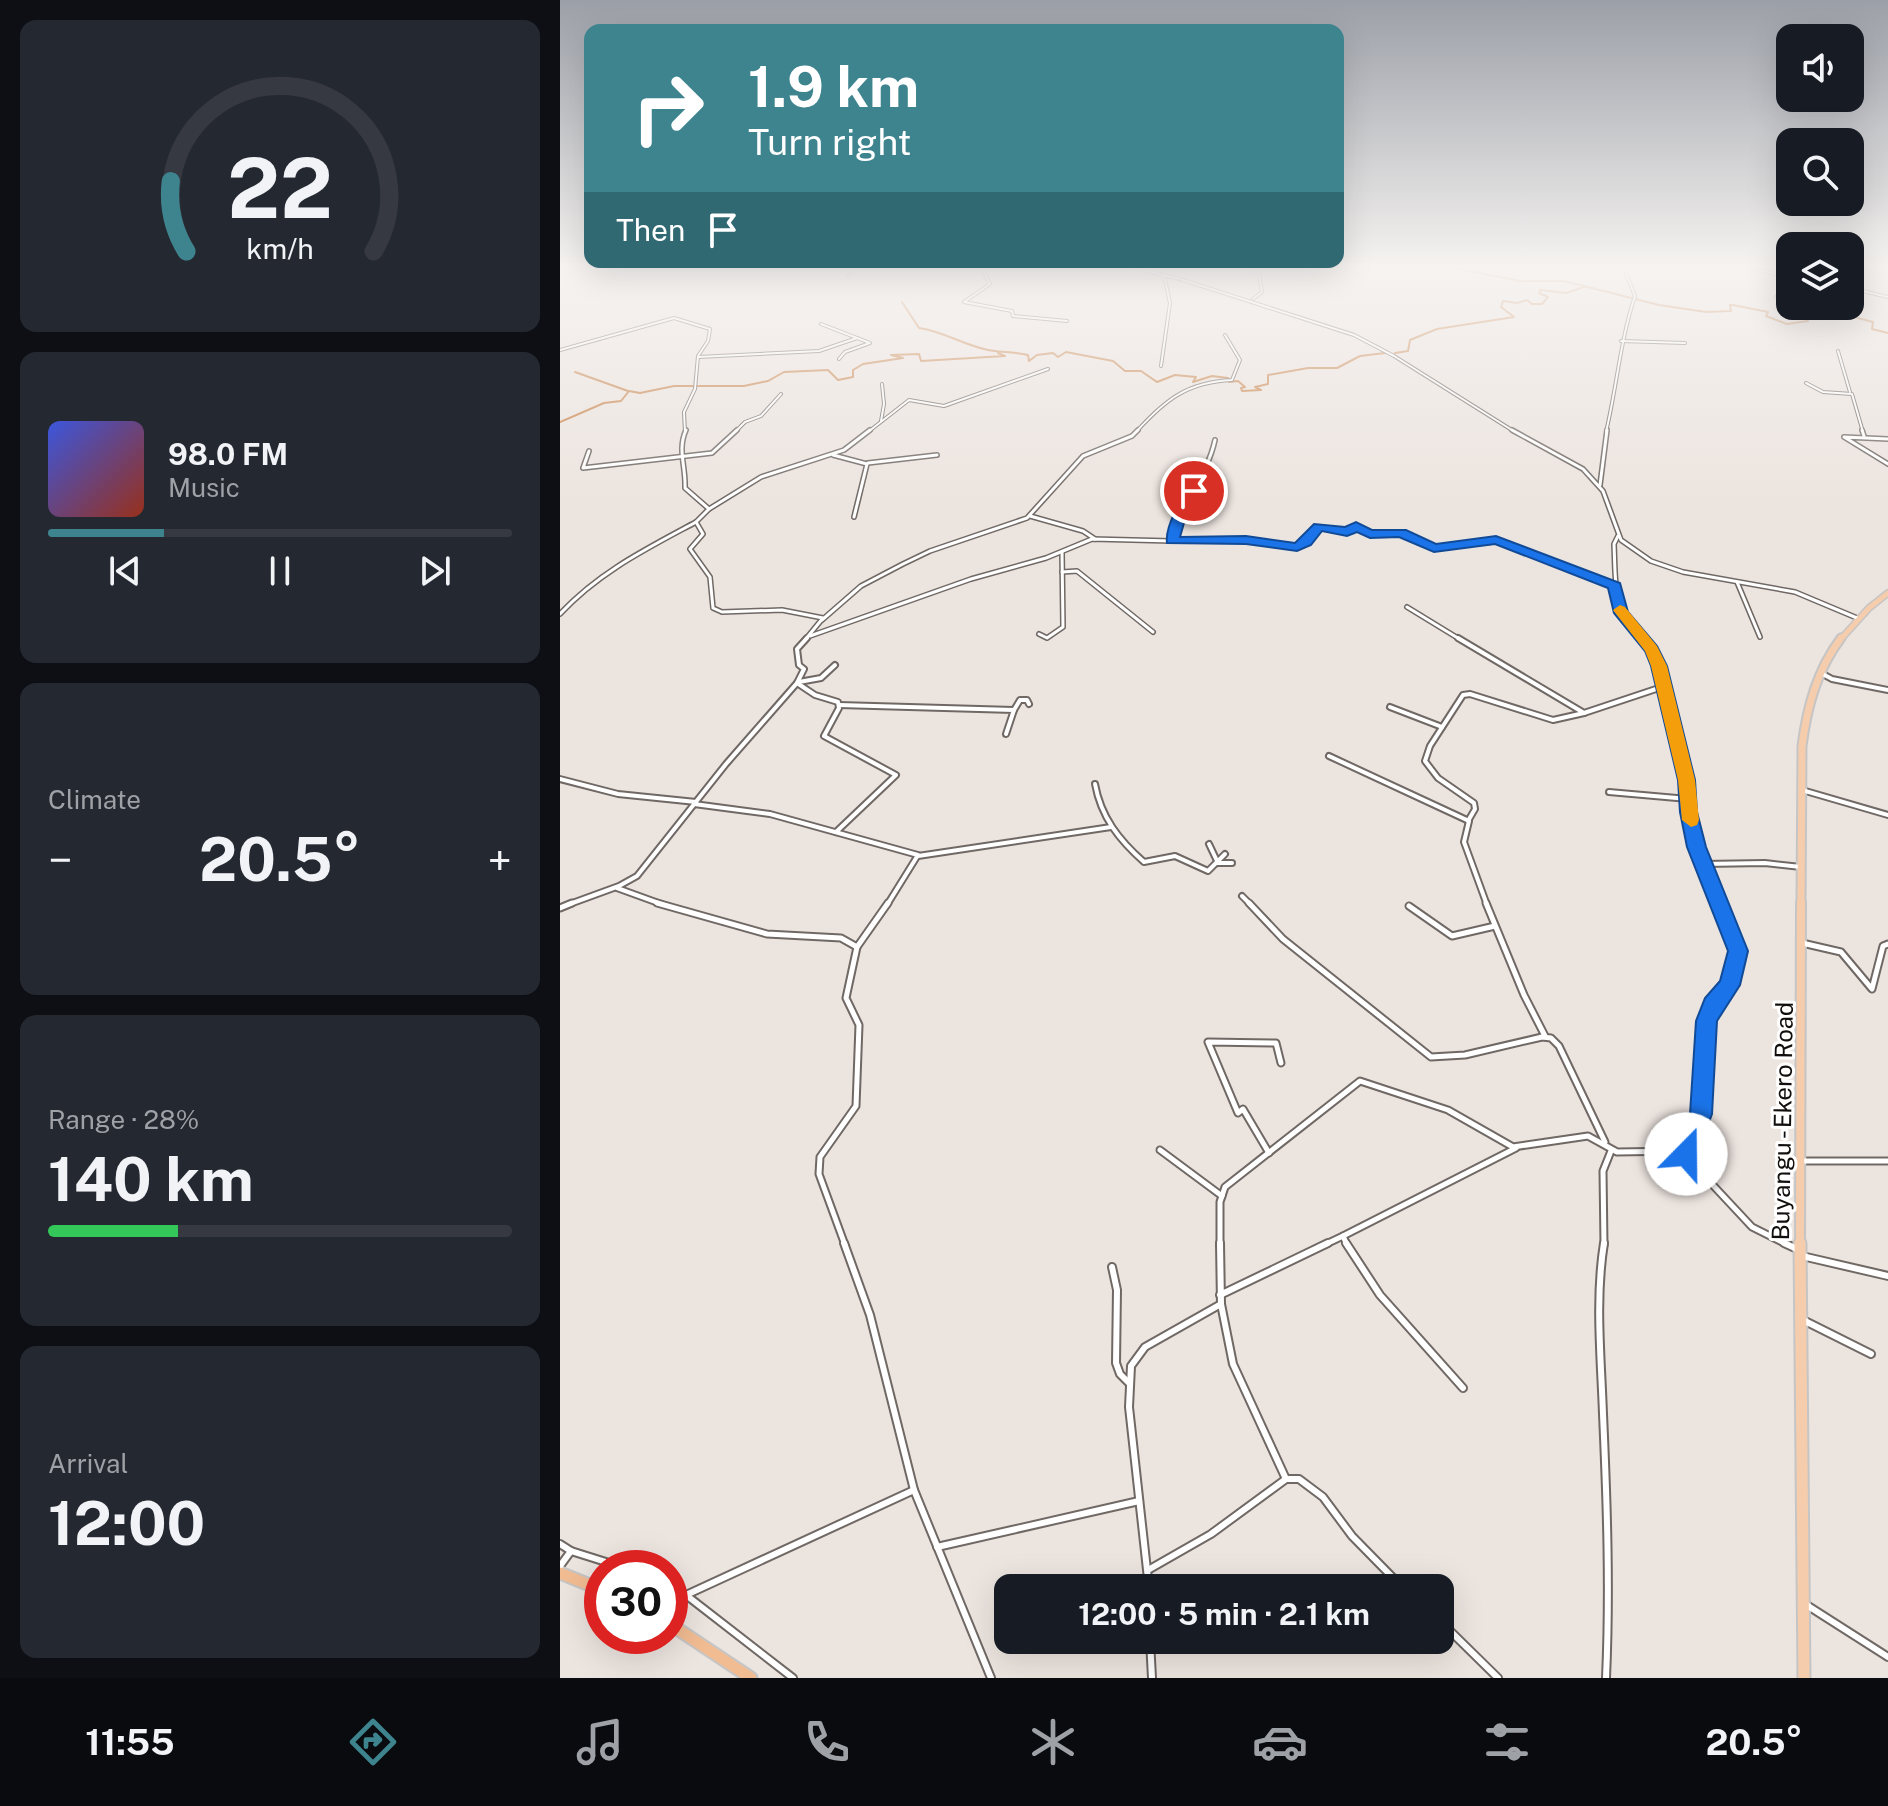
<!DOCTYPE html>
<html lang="en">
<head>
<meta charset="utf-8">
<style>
  :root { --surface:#171b24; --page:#242831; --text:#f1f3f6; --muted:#9ea1a6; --line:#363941; --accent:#3e848f }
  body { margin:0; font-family:"Public Sans",sans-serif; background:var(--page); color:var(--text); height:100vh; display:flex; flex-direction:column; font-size:30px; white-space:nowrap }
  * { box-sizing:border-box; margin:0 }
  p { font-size:26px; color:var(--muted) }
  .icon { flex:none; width:44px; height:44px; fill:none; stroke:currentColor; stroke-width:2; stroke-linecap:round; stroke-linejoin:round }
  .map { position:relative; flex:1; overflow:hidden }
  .sheet { display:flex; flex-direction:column; gap:20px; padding:20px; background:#0d0f14; width:560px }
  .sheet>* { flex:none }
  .top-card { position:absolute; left:24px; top:24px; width:760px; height:244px; border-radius:16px; box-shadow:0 8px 32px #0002; background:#3e848f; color:#fff; overflow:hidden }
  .fabs { position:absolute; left:1216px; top:24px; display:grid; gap:16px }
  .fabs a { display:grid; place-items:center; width:88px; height:88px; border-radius:16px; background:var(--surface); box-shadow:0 8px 32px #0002; font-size:40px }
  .speed { position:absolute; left:24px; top:1550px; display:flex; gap:16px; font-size:40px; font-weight:700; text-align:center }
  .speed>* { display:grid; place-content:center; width:104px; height:104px; border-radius:50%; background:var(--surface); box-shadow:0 8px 32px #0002; line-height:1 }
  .speed .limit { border:12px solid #d22; background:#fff; color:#111 }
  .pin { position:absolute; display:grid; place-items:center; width:68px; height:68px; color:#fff; margin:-34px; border:4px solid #fff; border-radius:50%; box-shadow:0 2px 8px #0007 }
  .me { position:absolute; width:88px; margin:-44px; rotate:22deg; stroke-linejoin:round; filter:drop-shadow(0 0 6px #0008) }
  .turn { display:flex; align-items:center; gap:28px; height:168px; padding:0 32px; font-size:36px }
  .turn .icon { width:104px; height:104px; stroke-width:2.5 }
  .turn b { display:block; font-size:56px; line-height:68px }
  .then { display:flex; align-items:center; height:76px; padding:0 32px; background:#0003; gap:16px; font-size:30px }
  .big { font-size:60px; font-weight:700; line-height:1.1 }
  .sheet .tile { flex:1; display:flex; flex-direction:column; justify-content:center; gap:12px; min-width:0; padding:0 28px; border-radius:16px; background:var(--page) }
  .sheet .dial { align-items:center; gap:0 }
  .dial svg { height:208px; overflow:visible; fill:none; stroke:var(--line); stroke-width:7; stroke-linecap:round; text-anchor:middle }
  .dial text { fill:var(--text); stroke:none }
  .song { display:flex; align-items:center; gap:24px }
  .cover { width:96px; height:96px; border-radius:12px; background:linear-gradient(135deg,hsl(230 70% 55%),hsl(10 70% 35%)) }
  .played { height:8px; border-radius:4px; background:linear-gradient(90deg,var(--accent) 25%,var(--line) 25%) }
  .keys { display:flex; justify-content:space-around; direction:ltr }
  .heat { display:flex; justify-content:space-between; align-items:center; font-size:44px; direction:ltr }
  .charge { height:12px; border-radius:6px; background:linear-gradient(90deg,#34c759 28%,var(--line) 0) }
  .trip { position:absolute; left:434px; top:1574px; width:460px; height:80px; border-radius:16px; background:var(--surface); box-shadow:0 8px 32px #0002; font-weight:700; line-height:80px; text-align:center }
  .tabs { display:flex; height:128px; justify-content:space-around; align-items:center; background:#090b0e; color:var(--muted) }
  .tabs .icon { width:56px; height:56px }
  .tabs .selected { color:var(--accent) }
  .tabs b { font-size:36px; color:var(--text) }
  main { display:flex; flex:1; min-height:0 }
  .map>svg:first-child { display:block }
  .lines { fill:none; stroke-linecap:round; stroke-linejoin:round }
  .stream { stroke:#c78046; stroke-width:2 }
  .minor-far4-casing { stroke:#6f6864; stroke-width:4 }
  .minor-far3-casing { stroke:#6f6864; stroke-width:6 }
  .minor-far2-casing { stroke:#6f6864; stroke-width:8 }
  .minor-far1-casing { stroke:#6f6864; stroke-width:9 }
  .minor-casing { stroke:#6f6864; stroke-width:10 }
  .primary-far3-casing { stroke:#c6c5c5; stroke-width:8 }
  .primary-far2-casing { stroke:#c6c5c5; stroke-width:11 }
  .primary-far1-casing { stroke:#c6c5c5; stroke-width:12 }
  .primary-casing { stroke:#c6c5c5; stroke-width:15 }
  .trunk-casing { stroke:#c6c5c5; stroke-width:15 }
  .minor-far4 { stroke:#fff; stroke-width:2 }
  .minor-far3 { stroke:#fff; stroke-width:3 }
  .minor-far2 { stroke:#fff; stroke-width:4 }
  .minor-far1 { stroke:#fff; stroke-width:5 }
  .minor { stroke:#fff; stroke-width:6 }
  .primary-far3 { stroke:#f5cdad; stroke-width:5 }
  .primary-far2 { stroke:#f5cdad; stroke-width:7 }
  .primary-far1 { stroke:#f5cdad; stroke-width:8 }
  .primary { stroke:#f5cdad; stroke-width:11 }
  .trunk { stroke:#f2bc92; stroke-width:11 }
  .route { fill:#1a73e8; stroke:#114b97; stroke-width:2 }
  .slow { fill:#f59e0b }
  .labels { text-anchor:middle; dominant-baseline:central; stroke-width:6; stroke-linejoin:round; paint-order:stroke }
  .near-street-label { font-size:24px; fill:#110e0d; stroke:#fff }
</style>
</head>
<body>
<main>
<section class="sheet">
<div class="tile dial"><svg viewBox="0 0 100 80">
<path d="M14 69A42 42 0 1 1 86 69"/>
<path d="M14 69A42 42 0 0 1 8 42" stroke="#3e848f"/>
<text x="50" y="56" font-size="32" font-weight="700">22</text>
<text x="50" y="72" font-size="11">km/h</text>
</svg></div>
<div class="tile">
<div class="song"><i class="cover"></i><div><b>98.0 FM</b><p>Music</p></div></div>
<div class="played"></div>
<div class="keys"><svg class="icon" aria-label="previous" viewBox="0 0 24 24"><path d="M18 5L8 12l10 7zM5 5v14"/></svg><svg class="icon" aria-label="pause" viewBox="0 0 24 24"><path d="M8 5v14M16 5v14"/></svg><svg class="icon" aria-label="next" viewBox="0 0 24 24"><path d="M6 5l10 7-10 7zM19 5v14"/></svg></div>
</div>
<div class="tile"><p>Climate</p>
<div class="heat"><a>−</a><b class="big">20.5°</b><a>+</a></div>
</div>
<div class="tile"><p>Range · 28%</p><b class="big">140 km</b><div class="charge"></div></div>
<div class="tile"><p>Arrival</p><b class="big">12:00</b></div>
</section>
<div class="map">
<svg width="1328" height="1678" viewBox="0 0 1328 1678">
  <rect width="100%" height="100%" fill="#ece4df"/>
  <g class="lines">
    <g class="stream">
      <path d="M896,268L960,281H1004L1099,305L1146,312L1171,311L1170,305H1173L1208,312L1206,316L1227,324L1248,321L1246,315L1290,316L1313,322L1312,329L1328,333"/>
      <path d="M342,302L359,328C382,331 402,344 424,349C438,353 453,351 468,355L469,361L477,355L493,353L498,357L506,352L553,361L565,371H581L597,382L615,375L636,377L633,382L652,376L668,378L669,382L678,381L685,387L681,388L682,391L701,390L695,387L708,384V375L748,368H777L800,356L825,353"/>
      <path d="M835,353L848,351L850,340L877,329L954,317L941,307L943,301L957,303L967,300L972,304H982L988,297L979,293L980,290L1006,293L1024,287"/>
      <path d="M15,372L68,391"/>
      <path d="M0,422L44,403L61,401L69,391L80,393L114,386H184L208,381L224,372L268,370L278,380L293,377V370L303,364L343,358L331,355L359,354L361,361L445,356L438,353"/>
    </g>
    <g class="minor-far4-casing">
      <g id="minor-far4">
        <path d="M422,268L430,284L404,302L452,311L453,316L507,321"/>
        <path d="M574,268L620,279L794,335L834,356L955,432"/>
        <path d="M687,268L699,273L702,292L693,299"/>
        <path d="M1188,268L1230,277"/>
        <path d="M288,276L295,268"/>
        <path d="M1290,288L1328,297"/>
        <path d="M1216,297L1230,285"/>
        <path d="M261,324L310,343L285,352L279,359"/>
        <path d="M1061,341L1125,343"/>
        <path d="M0,350L114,318L150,329L148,341L138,356L135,389L124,412L125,432"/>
        <path d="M1278,351L1290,392"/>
        <path d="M138,357L259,351L297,338"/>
        <path d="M601,366L610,303L604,275"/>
        <path d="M1246,383L1263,392L1292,394L1303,432"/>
        <path d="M321,421L324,404L322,384"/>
        <path d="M175,432L185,422L201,416L221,394"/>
        <path d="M308,432L349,400L384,406L488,369"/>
        <path d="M576,432C605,400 627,382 672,380L680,360L665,335"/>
        <path d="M1046,432C1057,386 1060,341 1075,296L1064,268"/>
      </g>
    </g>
    <g class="minor-far3-casing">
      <g id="minor-far3">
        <path d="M126,430C117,450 126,466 125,488L149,509L136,522L143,534L130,549L150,577L153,608L162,612L222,610L263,618L245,640"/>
        <path d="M952,430L1023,469L1043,491L1061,540L1091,561L1123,572L1235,592L1297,618"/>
        <path d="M1302,430L1304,436"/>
        <path d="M1328,439L1284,437L1328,464"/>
        <path d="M29,451L23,468L152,453L177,430"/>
        <path d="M273,455L307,464L294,517"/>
        <path d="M308,463L377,455"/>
        <path d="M1040,485L1047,430"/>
        <path d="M149,509L201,477L284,450L310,430"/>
        <path d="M470,516L523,531L535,539"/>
        <path d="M1058,536L1054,544C1056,588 1052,604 1081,640"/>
        <path d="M612,541L686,540L737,547L759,527L787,532L796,526L810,534L841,533L874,548L941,541L1055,586"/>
        <path d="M502,572L517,571L593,632"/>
        <path d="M1177,582L1200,637"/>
        <path d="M847,607L901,640"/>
        <path d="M0,614C39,572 86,549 136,522"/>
        <path d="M262,620L301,586L343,564L370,551L467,518L523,456L572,436L578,430"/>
        <path d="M479,634L487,638L503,627L502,552"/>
        <path d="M250,636L411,579L486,558L532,539L612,541C620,504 647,477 655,440"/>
      </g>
    </g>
    <g class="minor-far2-casing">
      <g id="minor-far2">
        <path d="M898,638L1024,713L1105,686"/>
        <path d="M1079,638L1097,659L1126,780L1128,812L1137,847L1160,905"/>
        <path d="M1261,673L1272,679L1328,690"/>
        <path d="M239,682L261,678L275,665"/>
        <path d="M237,683L255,695L278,702L279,708L264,736L336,775L276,832"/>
        <path d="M279,705L454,710L446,734"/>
        <path d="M830,707L882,727"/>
        <path d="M454,710L460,700H467L469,704"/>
        <path d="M769,756L909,821L904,842L927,905"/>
        <path d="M0,779L58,794L136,802"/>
        <path d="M535,784C541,817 559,840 584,862L615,856L648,871L665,854"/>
        <path d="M1242,790L1328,815"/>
        <path d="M1049,792L1128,799"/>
        <path d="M134,804L210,814L358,855L327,905"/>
        <path d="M908,821L915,809L914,803L878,778L865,761L870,746L903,695L910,694L993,720L1024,713"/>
        <path d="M649,844L658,863"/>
        <path d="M358,856L551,827"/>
        <path d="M658,863H672"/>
        <path d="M1143,864L1205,863L1241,867"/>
        <path d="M57,888L104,905"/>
        <path d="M682,896L691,905"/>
        <path d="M7,905L59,886L77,876L166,764L237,683L244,669L239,665L237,649L247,638"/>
      </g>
    </g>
    <g class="minor-far1-casing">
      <g id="minor-far1">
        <path d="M97,903L207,934L281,938L297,947L286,998L299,1025L296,1106L260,1157L259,1174L285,1245"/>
        <path d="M689,903L723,939L871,1057L905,1055L982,1037L991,1038L999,1046L1045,1142"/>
        <path d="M926,903L964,995L985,1036"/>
        <path d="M849,906L892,936L935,926"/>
        <path d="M0,908L12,903"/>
        <path d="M1242,943L1281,952L1312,989L1323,946L1328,944"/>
        <path d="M297,947L328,903"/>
        <path d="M600,1150L662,1196"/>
        <path d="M709,1153L683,1109L678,1113L648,1042L716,1043L721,1063"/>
        <path d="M1126,1154L1141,1114L1146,1021L1153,1005L1170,985L1178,951L1159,903"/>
        <path d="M1242,1161H1328"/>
        <path d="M783,1236L956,1148"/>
        <path d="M660,1245V1202L665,1187L800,1081L888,1110L953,1147L1028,1136L1057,1152L1121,1151L1192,1227L1228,1245"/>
        <path d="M764,1245L783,1236L787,1245"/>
        <path d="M1044,1245L1043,1171L1051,1151"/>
      </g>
    </g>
    <g class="minor-casing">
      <g id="minor">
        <path d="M284,1243L310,1315L354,1490L431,1678"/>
        <path d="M786,1243L820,1295L903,1388"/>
        <path d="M1044,1243C1035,1299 1041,1357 1043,1414C1047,1503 1050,1590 1046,1678"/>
        <path d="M1224,1243L1237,1249"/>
        <path d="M1242,1256L1328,1276"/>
        <path d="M552,1267L557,1290L556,1363L560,1374L569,1383"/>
        <path d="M660,1295L768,1243"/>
        <path d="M661,1304L673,1364L726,1479H739L763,1497L792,1536L843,1588"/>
        <path d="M1243,1320L1311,1354"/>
        <path d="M0,1544L11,1551"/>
        <path d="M377,1547L579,1501"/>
        <path d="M0,1566L11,1551L65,1568"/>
        <path d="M588,1570L651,1534L726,1479"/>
        <path d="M110,1587L126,1595L233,1678"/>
        <path d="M589,1588L569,1407L571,1366L585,1347L661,1304L660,1243"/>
        <path d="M1245,1604L1328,1657"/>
        <path d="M111,1621L126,1595L354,1490"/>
        <path d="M880,1621L938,1678"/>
        <path d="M590,1640L592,1678"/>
      </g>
    </g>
    <g class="primary-far3-casing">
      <path id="primary-far3" d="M1280,640L1309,608L1328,593"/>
    </g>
    <g class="primary-far2-casing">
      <path id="primary-far2" d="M1241,905L1242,746C1247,707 1257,670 1281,638"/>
    </g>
    <g class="primary-far1-casing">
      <path id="primary-far1" d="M1240,1245L1241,903"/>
    </g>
    <g class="primary-casing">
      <path id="primary" d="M1240,1243L1244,1678"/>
    </g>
    <g class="trunk-casing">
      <g id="trunk">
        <path d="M0,1573L42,1590"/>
        <path d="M110,1624L191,1678"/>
      </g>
    </g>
    <use href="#minor-far4" class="minor-far4"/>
    <use href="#minor-far3" class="minor-far3"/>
    <use href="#minor-far2" class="minor-far2"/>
    <use href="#minor-far1" class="minor-far1"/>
    <use href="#minor" class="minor"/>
    <use href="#primary-far3" class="primary-far3"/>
    <use href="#primary-far2" class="primary-far2"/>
    <use href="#primary-far1" class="primary-far1"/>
    <use href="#primary" class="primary"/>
    <use href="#trunk" class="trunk"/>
  </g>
  <linearGradient id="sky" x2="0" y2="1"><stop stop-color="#9b9fa7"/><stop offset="0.53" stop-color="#f6f3f1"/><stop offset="1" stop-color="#f6f3f1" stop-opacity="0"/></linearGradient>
  <rect width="1328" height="503" fill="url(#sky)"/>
  <path class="route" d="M634,488L641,491L624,523L620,537L686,536L735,543L754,524L785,527L796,522L812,530H846L876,544L936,536L1060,583L1068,612L1097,646L1107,666L1135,780L1137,812L1146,847L1188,951L1180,985L1157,1021L1152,1114L1134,1162L1126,1165L1117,1162L1114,1154L1130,1114L1136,1021L1145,998L1160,981L1168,951L1127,847L1120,812L1118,780L1091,666L1085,651L1054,613L1048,588L935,544L874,552L839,537L810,538L797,532L787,536L762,531L751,545L737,551L686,544L607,543C605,528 620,496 634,488Z"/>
  <path class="slow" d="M1060,605L1065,607L1097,646L1107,666L1135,780L1139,820L1137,825L1131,827L1122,820L1118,780L1091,666L1085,651L1053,610Z"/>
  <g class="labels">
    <g class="near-street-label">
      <text transform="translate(1222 1121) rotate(-89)">Buyangu - Ekero Road</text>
    </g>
  </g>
</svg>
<div class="fabs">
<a><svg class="icon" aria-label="sound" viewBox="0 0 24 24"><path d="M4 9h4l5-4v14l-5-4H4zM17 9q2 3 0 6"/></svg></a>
<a><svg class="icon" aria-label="search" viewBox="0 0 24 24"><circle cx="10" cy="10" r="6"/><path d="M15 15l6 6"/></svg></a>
<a><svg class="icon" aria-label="layers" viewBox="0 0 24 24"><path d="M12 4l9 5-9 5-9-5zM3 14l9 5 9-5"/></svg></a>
</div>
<div class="speed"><div class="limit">30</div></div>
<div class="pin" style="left:634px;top:491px;background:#d93025"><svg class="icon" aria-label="arrive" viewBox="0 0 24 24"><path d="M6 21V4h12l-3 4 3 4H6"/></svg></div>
<svg class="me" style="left:1126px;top:1154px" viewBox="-20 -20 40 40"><circle r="19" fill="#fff"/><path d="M0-13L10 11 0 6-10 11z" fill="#1a73e8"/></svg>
<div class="trip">12:00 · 5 min · 2.1 km</div>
<div class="top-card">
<div class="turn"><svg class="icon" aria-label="right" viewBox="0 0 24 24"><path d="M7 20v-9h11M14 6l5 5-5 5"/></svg><div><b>1.9 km</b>Turn right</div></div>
<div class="then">Then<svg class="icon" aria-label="arrive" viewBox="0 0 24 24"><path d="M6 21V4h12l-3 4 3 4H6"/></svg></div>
</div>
</div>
</main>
<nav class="tabs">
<b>11:55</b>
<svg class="icon selected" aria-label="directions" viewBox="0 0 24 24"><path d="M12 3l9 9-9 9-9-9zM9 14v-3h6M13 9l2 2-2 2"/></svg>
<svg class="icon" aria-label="music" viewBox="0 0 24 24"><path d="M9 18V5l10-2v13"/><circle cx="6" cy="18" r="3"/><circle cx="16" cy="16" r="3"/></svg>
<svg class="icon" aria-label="phone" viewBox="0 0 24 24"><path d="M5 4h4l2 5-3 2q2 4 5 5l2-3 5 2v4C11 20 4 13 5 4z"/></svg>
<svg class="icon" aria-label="climate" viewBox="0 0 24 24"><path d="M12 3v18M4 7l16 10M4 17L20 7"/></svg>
<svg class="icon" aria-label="car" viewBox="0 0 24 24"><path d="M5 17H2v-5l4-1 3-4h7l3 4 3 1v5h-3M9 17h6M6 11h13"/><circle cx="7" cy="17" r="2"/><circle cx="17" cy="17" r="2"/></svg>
<svg class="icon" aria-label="filters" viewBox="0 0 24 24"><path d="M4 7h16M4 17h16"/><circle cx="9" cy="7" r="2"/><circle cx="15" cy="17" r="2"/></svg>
<b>20.5°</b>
</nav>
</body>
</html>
